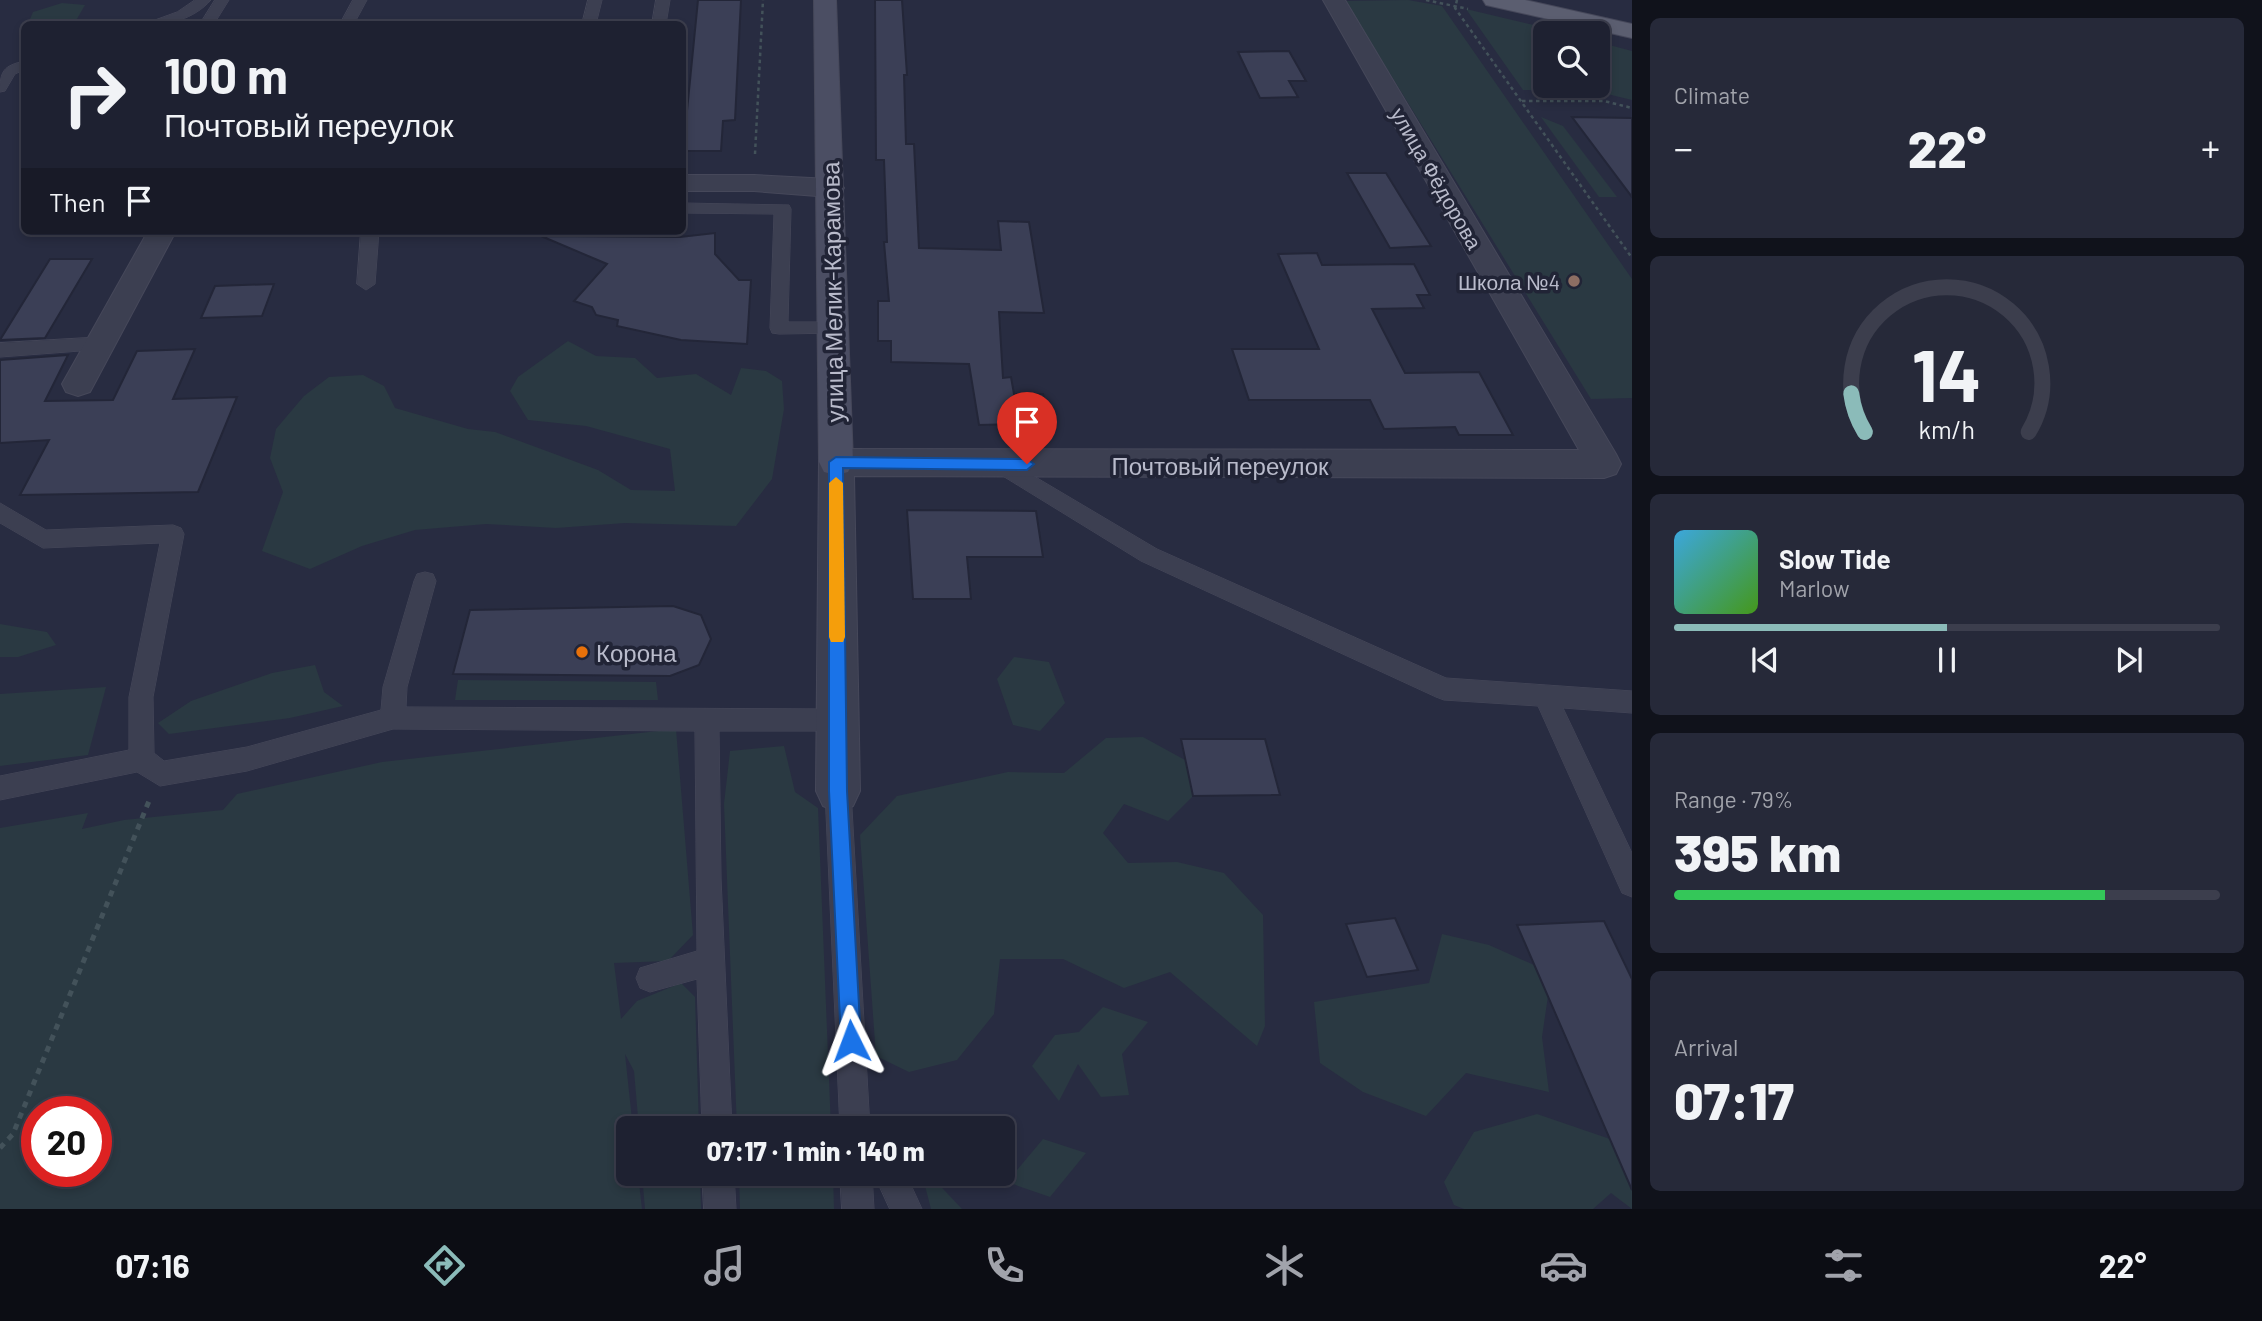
<!DOCTYPE html>
<html lang="en">
<head>
<meta charset="utf-8">
<style>
  :root { --surface:#1e2131; --page:#262939; --text:#f1f3f6; --muted:#a1a3ab; --line:#3c3e4d; --accent:#8bbbb9 }
  body { margin:0; font-family:Barlow,sans-serif; background:var(--page); color:var(--text); height:100vh; display:flex; flex-direction:column; font-size:26px; white-space:nowrap }
  * { box-sizing:border-box; margin:0 }
  p { font-size:23px; color:var(--muted) }
  .icon { flex:none; width:38px; height:38px; fill:none; stroke:currentColor; stroke-width:2; stroke-linecap:round; stroke-linejoin:round }
  .map { position:relative; flex:1; overflow:hidden }
  .sheet { display:flex; flex-direction:column; gap:18px; padding:18px; background:#10121b; width:630px }
  .sheet>* { flex:none }
  .top-card { position:absolute; left:21px; top:21px; width:665px; height:214px; border-radius:10px; box-shadow:0 4px 10px #0003,0 0 0 2px var(--line); background:#1e2131; color:var(--text); overflow:hidden }
  .buttons { position:absolute; left:1533px; top:21px; display:grid; gap:14px }
  .buttons a { display:grid; place-items:center; width:77px; height:77px; border-radius:10px; background:var(--surface); box-shadow:0 4px 10px #0003,0 0 0 2px var(--line); font-size:35px }
  .speed { position:absolute; left:21px; top:1096px; display:flex; gap:14px; font-size:35px; font-weight:700; text-align:center }
  .speed>* { display:grid; place-content:center; width:91px; height:91px; border-radius:50%; background:var(--surface); box-shadow:0 4px 10px #0003,0 0 0 2px var(--line); line-height:1 }
  .speed .limit { border:10px solid #d22; background:#fff; color:#111 }
  .pin { position:absolute; display:grid; place-items:center; width:60px; height:60px; color:#fff; margin:-72px -30px; border-radius:50% 50% 50% 0; rotate:-45deg; box-shadow:0 0 7px #0007 }
  .pin .icon { rotate:45deg }
  .me { position:absolute; width:77px; margin:-38px; rotate:357deg; stroke-linejoin:round; filter:drop-shadow(0 0 5px #0008) }
  .turn { display:flex; align-items:center; gap:24px; height:147px; padding:0 28px; font-size:32px }
  .turn .icon { width:91px; height:91px; stroke-width:2.5 }
  .turn b { display:block; font-size:49px; line-height:60px }
  .then { display:flex; align-items:center; height:66px; padding:0 28px; background:#0003; gap:14px; font-size:26px }
  .big { font-size:52px; font-weight:800; line-height:1.1 }
  .sheet .tile { flex:1; display:flex; flex-direction:column; justify-content:center; gap:10px; min-width:0; padding:0 24px; border-radius:10px; background:var(--page) }
  .sheet .dial { align-items:center; gap:0 }
  .dial svg { height:182px; overflow:visible; fill:none; stroke:var(--line); stroke-width:7; stroke-linecap:round; text-anchor:middle }
  .dial text { fill:var(--text); stroke:none }
  .song { display:flex; align-items:center; gap:21px }
  .cover { width:84px; height:84px; border-radius:10px; background:linear-gradient(135deg,hsl(200 70% 55%),hsl(100 70% 35%)) }
  .played { height:7px; border-radius:4px; background:linear-gradient(90deg,var(--accent) 50%,var(--line) 50%) }
  .keys { display:flex; justify-content:space-around; direction:ltr }
  .heat { display:flex; justify-content:space-between; align-items:center; font-size:38px; direction:ltr }
  .charge { height:10px; border-radius:5px; background:linear-gradient(90deg,#34c759 79%,var(--line) 0) }
  .trip { position:absolute; left:616px; top:1116px; width:399px; height:70px; border-radius:10px; background:var(--surface); box-shadow:0 4px 10px #0003,0 0 0 2px var(--line); font-weight:800; line-height:70px; text-align:center }
  .tabs { display:flex; height:112px; justify-content:space-around; align-items:center; background:#0c0d14; color:var(--muted) }
  .tabs .icon { width:49px; height:49px }
  .tabs .active { color:var(--accent) }
  .tabs b { font-size:32px; color:var(--text) }
  main { display:flex; flex:1; min-height:0 }
  .map>svg:first-child { display:block }
  .green { fill:#2a3942; fill-rule:evenodd }
  .building { fill:#3b3f56; stroke:#232638; stroke-width:2 }
  .lines { fill:none; stroke-linecap:round; stroke-linejoin:round }
  .lane-casing { stroke:#46485a; stroke-width:1 }
  .street-casing { stroke:#46485a; stroke-width:2 }
  .secondary-casing { stroke:#46485a; stroke-width:2 }
  .primary-casing { stroke:#46485a; stroke-width:2 }
  .path-far1 { stroke:#43525a; stroke-width:2.5; stroke-dasharray:3.5 3.5; stroke-linecap:butt }
  .path { stroke:#43525a; stroke-width:5; stroke-dasharray:6 6; stroke-linecap:butt }
  .lane { fill:#3c3f51; fill-rule:evenodd }
  .street { fill:#3c3f51; fill-rule:evenodd }
  .secondary { fill:#4b4e63; fill-rule:evenodd }
  .primary { fill:#5b5e70; fill-rule:evenodd }
  .route { fill:#1a73e8; stroke:#114b97; stroke-width:2 }
  .slow { fill:#f59e0b }
  .education-dot { fill:#8d6e63; stroke:#212436; stroke-width:2.5 }
  .food-dot { fill:#e8710a; stroke:#212436; stroke-width:2.5 }
  .labels { text-anchor:middle; dominant-baseline:central; stroke-width:7; stroke-linejoin:round; paint-order:stroke }
  .far-street-label { font-size:21px; fill:#b9bbcb; stroke:#212436 }
  .far-poi-label { font-size:21px; fill:#b9bbcb; stroke:#212436; text-anchor:end }
  .street-label { font-size:24px; fill:#b9bbcb; stroke:#212436 }
  .poi-label { font-size:24px; fill:#b9bbcb; stroke:#212436; text-anchor:start }
</style>
</head>
<body>
<main>
<div class="map">
<svg width="1632" height="1209" viewBox="0 0 1632 1209">
  <rect width="100%" height="100%" fill="#282c41"/>
  <g class="green">
    <path d="M1408,0L1442,6L1632,279V398L1591,399L1345,1Z"/>
    <path d="M62,3L85,5L74,24H28L33,12Z"/>
    <path d="M1466,9L1567,33H1545V86H1598V42L1632,51V100L1595,91L1523,90Z"/>
    <path d="M1541,117L1563,126L1617,197H1599Z"/>
    <path d="M568,341L596,356L635,358L657,378L696,374L731,395L741,368L766,371L782,381L784,409L772,479L736,526L625,523L556,528L486,524L415,530L362,546L310,569L262,551L283,492L270,458L276,429L304,396L329,377L363,375L384,386L395,408L468,429L495,432L598,470L631,490L675,491L670,449L586,426L528,420L510,391L518,377Z"/>
    <path d="M0,624L47,632L56,645L18,657H0Z"/>
    <path d="M1014,657L1049,662L1065,703L1040,731L1013,725L997,679Z"/>
    <path d="M315,665L324,692L343,706L290,718L169,734L158,723L191,701L272,673Z"/>
    <path d="M458,680L656,682L658,700H455Z"/>
    <path d="M106,687L88,755L0,766V694Z"/>
    <path d="M676,729L693,935L668,961L614,963L621,1019L637,1001L681,983L695,997L699,1129H639L634,1071L625,1054L633,1129H628V1174H638L642,1209H0V828L88,813L82,829L124,820L223,810L237,794L382,762ZM37,1111H96V1171H37Z"/>
    <path d="M1143,737L1185,760L1193,796L1168,821L1124,804L1103,833L1128,863L1177,862L1224,873L1263,915L1265,1026L1257,1046L1170,972L1124,988L1063,959H1000L994,1014L957,1060L909,1072L876,1056L860,835L897,796L1008,772L1064,773L1106,738Z"/>
    <path d="M784,746L795,792L818,808L831,1129H737L724,804L730,751Z"/>
    <path d="M1442,934L1489,945L1534,965L1548,996L1542,1037L1549,1092L1466,1073L1426,1116L1363,1092L1320,1063L1314,1002L1429,983Z"/>
    <path d="M1103,1007L1148,1022L1122,1054L1129,1095L1101,1097L1078,1064L1059,1101L1032,1066L1055,1035L1079,1032Z"/>
    <path d="M1537,1114L1610,1139L1632,1138V1209L1611,1193L1593,1209H1464L1454,1205L1444,1182L1474,1132Z"/>
    <path d="M1043,1139L1086,1153L1050,1197L1007,1182Z"/>
    <path d="M642,1174H700L701,1209H645Z"/>
    <path d="M739,1174H833L834,1209H740Z"/>
    <path d="M922,1174H929L962,1209H931Z"/>
  </g>
  <g class="building">
    <path d="M698,0H741L735,120L723,121L721,151H683Z"/>
    <path d="M875,0H902L907,75H904L906,144H914L919,248L1001,250L998,221L1029,222L1044,313L999,312L1003,378L1011,377L1014,394H1043L1049,423L979,425L969,364L891,362V341H878V301H889L884,242H887L884,160H876Z"/>
    <path d="M1289,51L1306,81H1289L1298,97L1260,98L1238,52Z"/>
    <path d="M1572,117L1632,118V197Z"/>
    <path d="M1347,173H1386L1431,246L1390,248Z"/>
    <path d="M715,233V254L739,280H751L747,344L681,340L617,326L618,320L596,315L592,307L574,301L607,264L541,236L680,237Z"/>
    <path d="M1317,253L1322,265L1414,264L1430,295H1417L1424,308L1372,309L1405,373L1479,372L1513,435H1459L1455,427L1384,429L1370,400H1249L1232,349H1319L1278,254Z"/>
    <path d="M50,259H92L45,338L0,340Z"/>
    <path d="M274,284L262,316L201,318L215,286Z"/>
    <path d="M195,349L173,399L237,397L198,492L20,495L49,440L0,443V360L68,355L45,401L113,400L137,351Z"/>
    <path d="M907,510L1036,511L1043,557H967L971,599H913Z"/>
    <path d="M673,606L701,615L711,639L699,665L670,676L453,674L470,610Z"/>
    <path d="M1181,739H1265L1280,795L1193,796Z"/>
    <path d="M1395,918L1418,970L1367,977L1346,924Z"/>
    <path d="M1604,921L1632,979V1190L1517,925Z"/>
  </g>
  <g class="lines">
    <g class="lane-casing">
      <g id="lane">
        <path d="M195,0H211C194,19 168,26 144,24L177,12Z"/>
        <path d="M215,0H229L214,24H200Z"/>
        <path d="M353,0H367L354,24H340Z"/>
        <path d="M588,0H602L596,24H582Z"/>
        <path d="M656,0H670L666,24H652Z"/>
        <path d="M24,61V70L15,74L5,91L0,92C0,71 3,66 24,61Z"/>
        <path d="M682,203L789,205L791,209L788,322H833L840,323L842,328L840,333L779,334L772,333L770,328L774,214L682,213Z"/>
        <path d="M361,231H379L375,284L366,290L357,284Z"/>
        <path d="M100,337L107,339L109,344L107,349L0,357V343Z"/>
        <path d="M1000,456L1157,549L1446,678L1632,691V713L1563,708L1632,853V897L1622,893L1538,706L1444,700L1436,697L1141,561L993,470L990,464L993,458Z"/>
        <path d="M0,503L46,530L173,525L181,528L184,534L153,697L154,753L164,761L247,747L381,710L383,687L414,581L417,574L425,572L433,574L436,581L407,687L406,707L837,709L846,712L849,720L846,728L837,731H719L721,878L732,1129H702L697,979L650,992L640,988L636,978L640,968L697,951L695,731L393,729L247,771L160,786L137,772L0,800V776L129,750V697L160,543L43,548L0,523Z"/>
        <path d="M838,779L847,782L851,791L870,1129H840L825,791L829,782Z"/>
        <path d="M702,1174H734L736,1209H704Z"/>
        <path d="M840,1174H872L874,1209H842Z"/>
        <path d="M874,1174H906L922,1209H890Z"/>
      </g>
    </g>
    <g class="street-casing">
      <g id="street">
        <path d="M1323,0H1345L1616,454L1621,464L1616,474L1604,478L854,476L860,791L853,806L838,812L823,806L816,791L819,462L824,452L836,449L1579,450Z"/>
        <path d="M682,175H754L830,179L840,182L844,188L840,194L830,197L754,191H682Z"/>
        <path d="M148,231H176L90,392L78,396L66,392L62,384Z"/>
      </g>
    </g>
    <g class="secondary-casing">
      <path id="secondary" d="M814,0H836L853,462L848,472L836,475L824,472L819,462Z"/>
    </g>
    <g class="primary-casing">
      <path id="primary" d="M1483,0H1525L1632,24V38L1486,5Z"/>
    </g>
    <g class="path-far1">
      <path d="M1426,0L1468,9"/>
      <path d="M1457,0L1455,8L1632,258"/>
      <path d="M1522,101H1604L1632,108"/>
      <path d="M755,154L763,0"/>
    </g>
    <path class="path" d="M0,1148L13,1134L149,801"/>
    <use href="#lane" class="lane"/>
    <use href="#street" class="street"/>
    <use href="#secondary" class="secondary"/>
    <use href="#primary" class="primary"/>
  </g>
  <path class="route" d="M836,457L1027,459L1034,464L1027,470L843,468L847,791L861,1041L858,1048L851,1051L844,1048L841,1041L829,791V462Z"/>
  <path class="slow" d="M836,477L843,483L845,637L843,642H831L829,637V483Z"/>
  <circle class="education-dot" cx="1574" cy="281" r="7"/>
  <circle class="food-dot" cx="582" cy="652" r="7"/>
  <g class="labels">
    <g class="far-street-label">
      <text transform="translate(1437 178) rotate(60)">улица Фёдорова</text>
    </g>
    <g class="far-poi-label">
      <text x="1560" y="281">Школа №4</text>
    </g>
    <g class="street-label">
      <text transform="translate(832 292) rotate(-91)">улица Мелик-Карамова</text>
      <text x="1220" y="465">Почтовый переулок</text>
    </g>
    <g class="poi-label">
      <text x="596" y="652">Корона</text>
    </g>
  </g>
</svg>
<div class="buttons">
<a><svg class="icon" aria-label="search" viewBox="0 0 24 24"><circle cx="10" cy="10" r="6"/><path d="M15 15l6 6"/></svg></a>
</div>
<div class="speed"><div class="limit">20</div></div>
<div class="pin" style="left:1027px;top:464px;background:#d93025"><svg class="icon" aria-label="arrive" viewBox="0 0 24 24"><path d="M6 21V4h12l-3 4 3 4H6"/></svg></div>
<svg class="me" style="left:851px;top:1041px" viewBox="-20 -20 40 40"><path d="M0-17L14 15 0 8-14 15z" fill="#1a73e8" stroke="#fff" stroke-width="4"/></svg>
<div class="trip">07:17 · 1 min · 140 m</div>
<div class="top-card">
<div class="turn"><svg class="icon" aria-label="right" viewBox="0 0 24 24"><path d="M7 20v-9h11M14 6l5 5-5 5"/></svg><div><b>100 m</b>Почтовый переулок</div></div>
<div class="then">Then<svg class="icon" aria-label="arrive" viewBox="0 0 24 24"><path d="M6 21V4h12l-3 4 3 4H6"/></svg></div>
</div>
</div>
<section class="sheet">
<div class="tile"><p>Climate</p>
<div class="heat"><a>−</a><b class="big">22°</b><a>+</a></div>
</div>
<div class="tile dial"><svg viewBox="0 0 100 80">
<path d="M14 69A42 42 0 1 1 86 69"/>
<path d="M14 69A42 42 0 0 1 8 52" stroke="#8bbbb9"/>
<text x="50" y="56" font-size="32" font-weight="700">14</text>
<text x="50" y="72" font-size="11">km/h</text>
</svg></div>
<div class="tile">
<div class="song"><i class="cover"></i><div><b>Slow Tide</b><p>Marlow</p></div></div>
<div class="played"></div>
<div class="keys"><svg class="icon" aria-label="previous" viewBox="0 0 24 24"><path d="M18 5L8 12l10 7zM5 5v14"/></svg><svg class="icon" aria-label="pause" viewBox="0 0 24 24"><path d="M8 5v14M16 5v14"/></svg><svg class="icon" aria-label="next" viewBox="0 0 24 24"><path d="M6 5l10 7-10 7zM19 5v14"/></svg></div>
</div>
<div class="tile"><p>Range · 79%</p><b class="big">395 km</b><div class="charge"></div></div>
<div class="tile"><p>Arrival</p><b class="big">07:17</b></div>
</section>
</main>
<nav class="tabs">
<b>07:16</b>
<svg class="icon active" aria-label="directions" viewBox="0 0 24 24"><path d="M12 3l9 9-9 9-9-9zM9 14v-3h6M13 9l2 2-2 2"/></svg>
<svg class="icon" aria-label="music" viewBox="0 0 24 24"><path d="M9 18V5l10-2v13"/><circle cx="6" cy="18" r="3"/><circle cx="16" cy="16" r="3"/></svg>
<svg class="icon" aria-label="phone" viewBox="0 0 24 24"><path d="M5 4h4l2 5-3 2q2 4 5 5l2-3 5 2v4C11 20 4 13 5 4z"/></svg>
<svg class="icon" aria-label="climate" viewBox="0 0 24 24"><path d="M12 3v18M4 7l16 10M4 17L20 7"/></svg>
<svg class="icon" aria-label="car" viewBox="0 0 24 24"><path d="M5 17H2v-5l4-1 3-4h7l3 4 3 1v5h-3M9 17h6M6 11h13"/><circle cx="7" cy="17" r="2"/><circle cx="17" cy="17" r="2"/></svg>
<svg class="icon" aria-label="filters" viewBox="0 0 24 24"><path d="M4 7h16M4 17h16"/><circle cx="9" cy="7" r="2"/><circle cx="15" cy="17" r="2"/></svg>
<b>22°</b>
</nav>
</body>
</html>
